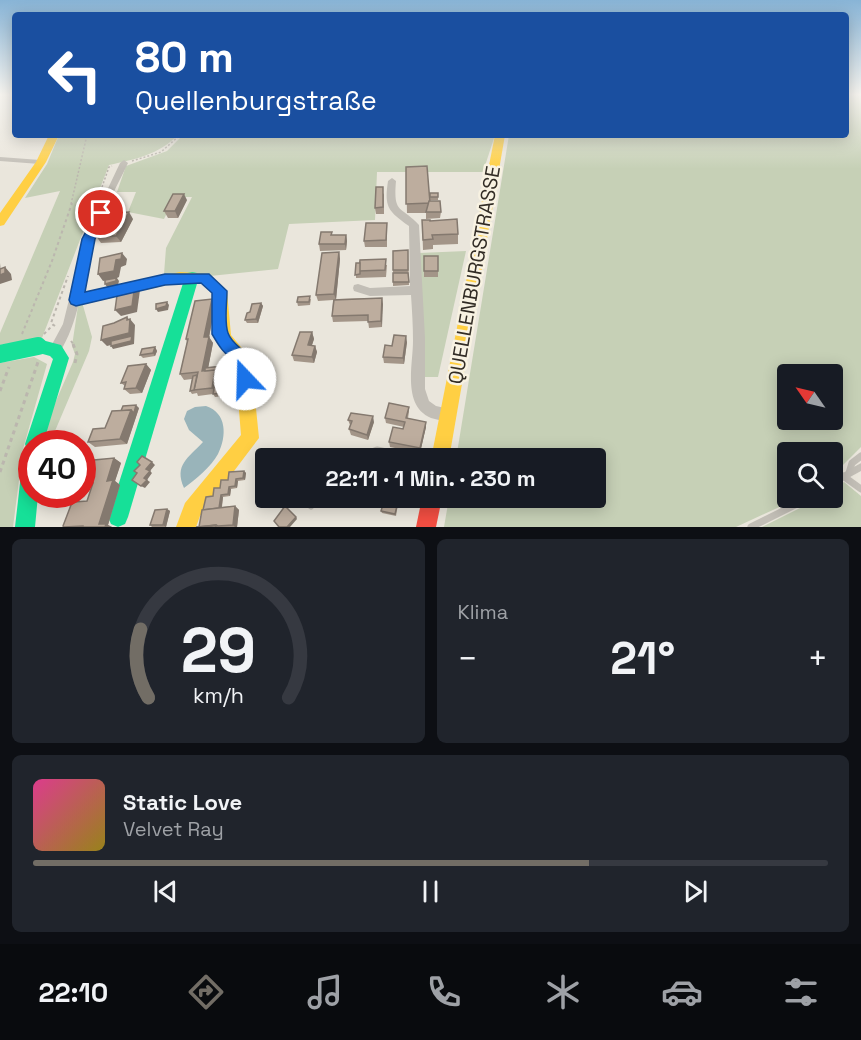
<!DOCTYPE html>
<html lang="de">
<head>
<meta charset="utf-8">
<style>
  :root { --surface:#171b24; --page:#20242c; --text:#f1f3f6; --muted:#9ea1a6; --line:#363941; --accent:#726d65 }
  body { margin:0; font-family:"Space Grotesk",sans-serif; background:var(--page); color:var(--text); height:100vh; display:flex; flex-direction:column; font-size:22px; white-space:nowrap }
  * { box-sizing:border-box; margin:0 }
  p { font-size:20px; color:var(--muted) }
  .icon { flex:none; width:33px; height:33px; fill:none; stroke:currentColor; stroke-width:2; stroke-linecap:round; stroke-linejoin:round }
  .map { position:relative; height:527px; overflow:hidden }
  .panel { display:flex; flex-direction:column; gap:12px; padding:12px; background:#0d0f14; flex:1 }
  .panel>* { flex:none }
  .guide { position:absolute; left:12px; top:12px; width:837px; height:126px; border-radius:6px; box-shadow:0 3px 15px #0003; background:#1a4fa0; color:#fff; overflow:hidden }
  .needle { width:39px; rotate:304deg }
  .fabs { position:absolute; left:777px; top:364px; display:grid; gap:12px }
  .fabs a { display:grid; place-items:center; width:66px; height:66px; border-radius:6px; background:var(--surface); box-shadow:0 3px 15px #0003; font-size:30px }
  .speed { position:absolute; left:18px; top:430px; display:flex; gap:12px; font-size:30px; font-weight:700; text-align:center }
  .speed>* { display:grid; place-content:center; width:78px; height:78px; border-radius:50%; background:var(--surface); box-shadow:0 3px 15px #0003; line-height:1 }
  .speed .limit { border:9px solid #d22; background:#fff; color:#111 }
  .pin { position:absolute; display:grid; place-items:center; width:51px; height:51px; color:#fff; margin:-26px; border:3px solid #fff; border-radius:50%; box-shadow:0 2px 6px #0007 }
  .me { position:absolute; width:66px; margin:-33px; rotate:339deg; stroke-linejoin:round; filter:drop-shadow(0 0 4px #0008) }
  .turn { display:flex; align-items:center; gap:21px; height:126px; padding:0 24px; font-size:27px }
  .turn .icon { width:78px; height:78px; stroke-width:2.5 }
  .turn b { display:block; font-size:42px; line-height:51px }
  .big { font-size:45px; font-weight:700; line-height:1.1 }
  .panel .card { flex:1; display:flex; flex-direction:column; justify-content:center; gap:9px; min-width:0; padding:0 21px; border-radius:9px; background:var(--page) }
  .panel .dial { align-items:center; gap:0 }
  .dial svg { height:156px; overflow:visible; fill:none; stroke:var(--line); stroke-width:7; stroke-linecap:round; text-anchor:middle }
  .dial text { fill:var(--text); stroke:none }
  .song { display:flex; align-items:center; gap:18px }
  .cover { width:72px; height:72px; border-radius:9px; background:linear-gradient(135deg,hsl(330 70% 55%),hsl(50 70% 35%)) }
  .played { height:6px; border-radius:3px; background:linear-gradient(90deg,var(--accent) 70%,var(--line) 70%) }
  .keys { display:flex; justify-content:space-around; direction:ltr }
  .heat { display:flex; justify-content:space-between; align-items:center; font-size:33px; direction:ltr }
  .panel .tiles { flex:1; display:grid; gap:12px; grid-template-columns:1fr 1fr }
  .card:last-child { grid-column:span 2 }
  .trip { position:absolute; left:255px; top:448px; width:351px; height:60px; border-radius:6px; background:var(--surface); box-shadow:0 3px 15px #0003; font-weight:700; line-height:60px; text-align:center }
  .dock { display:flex; height:96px; justify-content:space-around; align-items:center; background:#090b0e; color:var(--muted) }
  .dock .icon { width:42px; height:42px }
  .dock .current { color:var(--accent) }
  .dock b { font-size:27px; color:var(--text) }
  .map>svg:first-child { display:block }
  .green { fill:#c6d0b6; fill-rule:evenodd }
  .water { fill:#99b4ba }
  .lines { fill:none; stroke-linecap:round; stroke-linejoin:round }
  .path-far2 { stroke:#bbb6ae; stroke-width:1.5; stroke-dasharray:2 2; stroke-linecap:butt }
  .path-far1 { stroke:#bbb6ae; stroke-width:2; stroke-dasharray:3 3; stroke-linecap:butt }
  .path { stroke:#bbb6ae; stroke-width:3; stroke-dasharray:4 4; stroke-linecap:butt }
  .lane-far1 { stroke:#c2beb6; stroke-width:4 }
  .lane { stroke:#c2beb6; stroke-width:7 }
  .street { fill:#c2beb6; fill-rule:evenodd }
  .fast { fill:#16e098; fill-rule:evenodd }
  .slow { fill:#ffcf43; fill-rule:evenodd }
  .jam { fill:#f24e42; fill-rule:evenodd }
  .fast-bridge { stroke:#16e098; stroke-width:18 }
  .wall { fill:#a39588 }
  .shaded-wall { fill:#84796f }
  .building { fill:#bdad9e; stroke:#84796f; stroke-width:1.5 }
  .route { fill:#1a73e8; stroke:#114b97; stroke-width:1.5 }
  .labels { text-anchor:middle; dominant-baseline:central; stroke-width:5; stroke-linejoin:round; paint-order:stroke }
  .street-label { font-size:20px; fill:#322c25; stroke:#f8f2e2 }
</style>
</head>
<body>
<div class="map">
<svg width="861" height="527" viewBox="0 0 861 527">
  <rect width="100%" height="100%" fill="#eae6dc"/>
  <g class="green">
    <path d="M846,95H861V447L833,475L832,453H788V498H799L736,527H444L449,498H596V459H456L509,135H846ZM788,375H832V420H788Z"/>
    <path d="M59,135H178C158,155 136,159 109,165L42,338L0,345V333L60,191L25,198L47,164Z"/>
    <path d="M183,135H495L483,172H377L375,220L289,224L278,269L210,276L196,274H164L166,248L192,197H175L164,219L128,212L136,192H117L126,166L167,151Z"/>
    <path d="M466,251L438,377H420L419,253Z"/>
    <path d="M82,302L92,337L89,351L55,431L52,444H42L52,410L73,362L75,354L72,346L78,306Z"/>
    <path d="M34,357L47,364L23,449L13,527H0V363Z"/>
    <path d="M844,482L861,496V527H762L820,498H832L833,490Z"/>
  </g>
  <path class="water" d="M206,406C227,413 227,436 218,454C211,467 196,479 184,488C174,465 188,458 203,442L189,430L184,419L187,411L195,407Z"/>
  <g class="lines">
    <g class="path-far2">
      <path d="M132,161L161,152L180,135"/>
      <path d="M102,187L109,167L112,166"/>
      <path d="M71,204L87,135"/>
    </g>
    <g class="path-far1">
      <path d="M55,326L51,323L68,276"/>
      <path d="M22,334L52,261L72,203"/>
      <path d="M44,334L53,325"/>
      <path d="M71,341L74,345"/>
    </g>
    <g class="path">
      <path d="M73,344L77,354L75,363"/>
      <path d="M0,391L9,367"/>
      <path d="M0,472L38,362"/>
    </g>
    <path class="lane-far1" d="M0,159L40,162"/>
    <g class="lane">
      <path d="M354,459L377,450L419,459"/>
      <path d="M849,473L852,463L861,456"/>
      <path d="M843,476L861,489"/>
      <path d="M832,483L861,467"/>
      <path d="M311,506L317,498"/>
      <path d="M751,527L809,498"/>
    </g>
    <g class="street">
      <path d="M124,160L128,163C114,192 98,221 90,252C80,290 80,319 59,354L55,355L51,354L49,350L63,324L84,239L120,163Z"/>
      <path d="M392,178L396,181C393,215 401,205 419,225L425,338V389L429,401L436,406L454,410L456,415L454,420C447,422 438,420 431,418C402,406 413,365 413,341C413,326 412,310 411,295L370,296L354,291L353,288L354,285L358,284L370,288L410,286L409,226C388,211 384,207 388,181Z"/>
    </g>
    <g class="fast">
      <path d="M192,272L197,273L199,277L128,517L125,524L118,527L111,524L108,517L185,277L187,273Z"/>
      <path d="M38,339L61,345L69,358L43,444H32V495H38L35,527H15L23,457L27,450L25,444L53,359L50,356L32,351L30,346L32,341Z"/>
    </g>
    <g class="slow">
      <path d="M49,135H59L46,162L4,225L0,226V213L36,162Z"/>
      <path d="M495,135H505L449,459H431Z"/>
      <path d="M180,272L209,274L227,291L231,335L251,359L259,438L200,516L196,527H176L185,503L241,435L235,362L222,347L216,335L213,293L201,283L180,282L76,306L71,304L69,300L71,296L76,294Z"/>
    </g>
    <path class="jam" d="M422,498H442L436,527H416Z"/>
    <path class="fast-bridge" d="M0,354L38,346"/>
  </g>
  <g class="wall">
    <path d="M406,167L429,201L441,212L440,218L426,219V213H407Z"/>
    <path d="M384,193V214H376L375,208Z"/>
    <rect x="430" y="193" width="8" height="7"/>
    <path d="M187,200L178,218H168L164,211Z"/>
    <path d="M133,219L121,242L101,243L96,236L101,229L98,225Z"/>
    <path d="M422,220L430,221L458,234V244L433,245V249L423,250Z"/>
    <path d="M387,223V247H365L364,241Z"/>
    <path d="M332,232V235H346L347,241L346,250L320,251L319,244Z"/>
    <path d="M408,250L409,285L393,286V251Z"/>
    <path d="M339,252L340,259L336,299L382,298V327L369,328L368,321L333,322L332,316L333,300L318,301L316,295Z"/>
    <rect x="424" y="256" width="14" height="21"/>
    <path d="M356,263L387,265L386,277L356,278Z"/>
    <path d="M311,299L310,305L298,306L297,302Z"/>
    <path d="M261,303L263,306L258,323H247L245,320L250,312Z"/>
    <path d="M215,306L209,337L213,343L208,368L222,366L224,369L223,378L228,384L226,396L215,397L213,394L198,396L197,393L192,394L190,391L192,379L184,380L180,374L187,342L186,339Z"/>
    <path d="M312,332L314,339L312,345L315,346L317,352L314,363L294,361L292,355Z"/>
    <path d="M407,342L404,364L384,363L383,357L392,346Z"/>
    <path d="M155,347L157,351L155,356L143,358L140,355Z"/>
    <path d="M146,364L151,370L142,393L130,394L124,389L125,386L121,383Z"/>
    <path d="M409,407V412L408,418L426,427L420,453L390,447L389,442L403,429L404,427L386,423L385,418Z"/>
    <path d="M139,408L127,444L95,447L88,442L105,428Z"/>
    <path d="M348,420L374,422L368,440L351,435L349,429L350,425Z"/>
    <path d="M114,458L121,463L115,481L120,485L108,525L112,527H64L87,501L92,487L86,484Z"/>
    <path d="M244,471L246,473L245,480L238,481L237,488L231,489L230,496L223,497L222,507L235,506L239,510L237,527H196H199L203,510L213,496L228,480Z"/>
    <path d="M385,498H399L396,516L382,513L381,511Z"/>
    <path d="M167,509L170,511L166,527H152L150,525Z"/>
  </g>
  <g class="shaded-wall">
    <path d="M184,194L187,200L178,218L175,211Z"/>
    <path d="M129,212L133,219L121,242L116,236Z"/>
    <path d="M346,235L347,241L346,250L345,244Z"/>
    <path d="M339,252L340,259L336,300L334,294Z"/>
    <path d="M122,253L127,259L126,265L121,267L119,277L117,278L119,281L118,285L107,287L105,284L116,278L103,281L98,274Z"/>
    <path d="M0,263L1,275L5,267L11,274L12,280L0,284Z"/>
    <path d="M135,284L140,290L137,312L121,316L115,310Z"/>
    <path d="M382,298L383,304L382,327L381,321Z"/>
    <path d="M212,299L215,306L209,337L213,343L207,374L202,371L204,337Z"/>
    <path d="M167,302L169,305L168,310L158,312L156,309Z"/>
    <path d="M261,303L263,306L258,323L256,319Z"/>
    <path d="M127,317L130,321V319L135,325L134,344L113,349L111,346L131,340L107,346L101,340L127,320Z"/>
    <path d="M312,332L314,339L310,351L308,345Z"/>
    <path d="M406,336L407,342L404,364L403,358Z"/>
    <path d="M315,346L317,352L314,363L312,357Z"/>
    <path d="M155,347L157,351L155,356L153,353Z"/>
    <path d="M146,364L151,370L142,393L136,388Z"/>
    <path d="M222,366L224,369L222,381L220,378Z"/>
    <path d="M215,370L219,376L216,394L212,388Z"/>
    <path d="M226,381L228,384L226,396L224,393Z"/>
    <path d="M136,405L139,408L127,444L120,439L131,410Z"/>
    <path d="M373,416L374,422L368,440L367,435Z"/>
    <path d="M426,422V427L420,453V448Z"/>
    <path d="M82,453L87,456L82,467Z"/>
    <path d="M114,458L121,463L115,481L120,485L108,525L112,527H105L99,524L107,481Z"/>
    <path d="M152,462L155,465L150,471L152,473L147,480L150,482L145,488L141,486L146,469Z"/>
    <path d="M244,471L246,473L245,480L243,478Z"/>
    <path d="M236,479L238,481L237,488L235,486Z"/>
    <path d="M229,487L231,489L230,496L228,494Z"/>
    <path d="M221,495L223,497L221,512L218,510Z"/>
    <path d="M235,506L239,510L237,527H235L233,525Z"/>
    <path d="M167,509L170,511L166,527L163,525Z"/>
    <path d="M296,517L297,519L290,527H287Z"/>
  </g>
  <g class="building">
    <path d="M427,166L430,203L406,204V167Z"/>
    <path d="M376,187H383V207L375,208Z"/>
    <rect x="430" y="193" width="8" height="4"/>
    <path d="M173,194H184L175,211H164Z"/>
    <path d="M429,201H440L441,212H426Z"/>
    <path d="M129,212L116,236H96L110,213Z"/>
    <path d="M103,217H108L103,225H98Z"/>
    <path d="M457,219L458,234L432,235L433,239L423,240L422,220H430V221Z"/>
    <path d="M366,223H387L386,240L364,241Z"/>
    <path d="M321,232H332L331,235H346L345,244H319Z"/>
    <path d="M408,250V270H393V251Z"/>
    <path d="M339,252L334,294L316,295L322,253Z"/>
    <path d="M122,253L121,259L116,260L114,271L98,274L100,258Z"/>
    <rect x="424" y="256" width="14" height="15"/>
    <path d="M386,259L385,270L359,271L360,260Z"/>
    <path d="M356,263H360V274L355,275Z"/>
    <path d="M5,267V273L0,275V269Z"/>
    <path d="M393,273H408L409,282H393Z"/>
    <path d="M116,278V281L105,284V280Z"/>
    <path d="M135,284L132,306L115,310L118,288Z"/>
    <path d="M310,296L309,302H297L298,297Z"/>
    <path d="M382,298L381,321L368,322V315L332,316L334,300Z"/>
    <path d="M212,299L204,337H209L202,371L215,370L212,388L194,390L198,372L180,374L188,339H186L195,301Z"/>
    <path d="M167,302L166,306L156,309V304Z"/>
    <path d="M261,303L256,319L245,320L247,313L250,312L252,304Z"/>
    <path d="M127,317V320L130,319L129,333L101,340L103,326L114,323Z"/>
    <path d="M300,332H312L308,345L315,346L312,357L292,355Z"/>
    <path d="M394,335L406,336L403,358L383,357L385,345L392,346Z"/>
    <path d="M132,336L131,341L111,346V341Z"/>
    <path d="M155,347L153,353L140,355L142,349Z"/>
    <path d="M146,364L136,388L124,389L126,382L121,383L128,366Z"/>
    <path d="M222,366L220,378H223L222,381H226L224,393L213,394L217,373L215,370L205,371V368Z"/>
    <path d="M197,375L194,390L190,391L193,376Z"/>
    <path d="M389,403L409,407L406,418L426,422L420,448L389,442L393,427L403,429L405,422L385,418Z"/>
    <path d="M136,405L134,413L131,410L121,411L123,406Z"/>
    <path d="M131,410L120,439L88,442L93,429L105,428L112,411Z"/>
    <path d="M351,413L373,416L367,435L349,429L352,421L348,420Z"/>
    <path d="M142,456L152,462L146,469L150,471L144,478L147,480L141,486L132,480L137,473L134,471L140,465L137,462Z"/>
    <path d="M114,458L107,481L113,480L99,524H106L105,527H83V526L64,527L63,526L71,505L74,502L87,501L93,483L86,484L94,460Z"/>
    <path d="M244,471L243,478L236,479L235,486L229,487L228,494L221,495L219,508L203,510L206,497L213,496L214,488H220L221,480H228L229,472Z"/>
    <path d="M385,498H399L395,514L381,511Z"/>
    <path d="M235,506L233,525L218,526L216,525L199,527L202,510Z"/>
    <path d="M285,506L296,517L287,527H279L274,521Z"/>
    <path d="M167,509L163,525H150L155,510Z"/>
    <path d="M216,525V527H196Z"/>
  </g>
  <linearGradient id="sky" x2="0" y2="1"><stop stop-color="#88b4d6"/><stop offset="0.56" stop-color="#f6f4ef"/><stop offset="1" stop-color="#f6f4ef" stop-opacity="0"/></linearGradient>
  <rect width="861" height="169" fill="url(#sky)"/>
  <path class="route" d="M101,209L108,213L95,239L85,292L165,274H209L227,291C227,304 224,322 228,333C234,351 264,354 251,384L245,386L239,384L236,363C224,354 219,346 212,334V293L201,283L165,285L76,306L71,304L69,300L82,239L97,211Z"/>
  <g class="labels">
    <g class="street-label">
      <text transform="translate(474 275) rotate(-80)">QUELLENBURGSTRASSE</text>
    </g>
  </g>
</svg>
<div class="fabs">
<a><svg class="needle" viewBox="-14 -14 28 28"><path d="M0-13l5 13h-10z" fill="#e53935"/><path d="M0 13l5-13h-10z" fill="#9ea1a6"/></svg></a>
<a><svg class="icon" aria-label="search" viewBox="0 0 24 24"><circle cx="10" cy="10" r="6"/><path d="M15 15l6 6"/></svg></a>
</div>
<div class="speed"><div class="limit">40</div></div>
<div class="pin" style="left:101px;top:213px;background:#d93025"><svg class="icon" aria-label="arrive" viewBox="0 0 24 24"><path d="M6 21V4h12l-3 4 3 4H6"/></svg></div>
<svg class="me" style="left:245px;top:379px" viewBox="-20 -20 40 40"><circle r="19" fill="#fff"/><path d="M0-13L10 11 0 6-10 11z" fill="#1a73e8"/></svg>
<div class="trip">22:11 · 1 Min. · 230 m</div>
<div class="guide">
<div class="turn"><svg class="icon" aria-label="left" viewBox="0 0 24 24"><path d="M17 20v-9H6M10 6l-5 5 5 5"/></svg><div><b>80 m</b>Quellenburgstraße</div></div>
</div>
</div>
<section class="panel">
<div class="tiles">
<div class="card dial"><svg viewBox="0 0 100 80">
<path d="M14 69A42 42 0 1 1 86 69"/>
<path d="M14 69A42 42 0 0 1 10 34" stroke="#726d65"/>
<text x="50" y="56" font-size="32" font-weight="700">29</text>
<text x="50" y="72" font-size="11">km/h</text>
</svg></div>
<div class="card"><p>Klima</p>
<div class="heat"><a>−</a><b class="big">21°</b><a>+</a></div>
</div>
<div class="card">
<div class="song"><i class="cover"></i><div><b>Static Love</b><p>Velvet Ray</p></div></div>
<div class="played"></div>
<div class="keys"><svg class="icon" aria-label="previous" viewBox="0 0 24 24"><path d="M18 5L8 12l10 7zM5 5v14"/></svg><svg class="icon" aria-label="pause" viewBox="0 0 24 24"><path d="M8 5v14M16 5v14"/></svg><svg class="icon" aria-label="next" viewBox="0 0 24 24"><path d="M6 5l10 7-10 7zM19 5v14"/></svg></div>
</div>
</div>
</section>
<nav class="dock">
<b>22:10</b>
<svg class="icon current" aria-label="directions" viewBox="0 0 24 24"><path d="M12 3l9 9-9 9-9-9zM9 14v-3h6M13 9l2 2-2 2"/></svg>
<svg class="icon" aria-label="music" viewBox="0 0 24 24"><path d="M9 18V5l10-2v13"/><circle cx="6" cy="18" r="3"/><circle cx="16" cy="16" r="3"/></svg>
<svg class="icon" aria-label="phone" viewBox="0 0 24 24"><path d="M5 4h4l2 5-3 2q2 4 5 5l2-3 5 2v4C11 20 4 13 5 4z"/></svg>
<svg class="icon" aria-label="climate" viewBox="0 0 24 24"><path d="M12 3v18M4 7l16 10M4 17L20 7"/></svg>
<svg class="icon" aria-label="car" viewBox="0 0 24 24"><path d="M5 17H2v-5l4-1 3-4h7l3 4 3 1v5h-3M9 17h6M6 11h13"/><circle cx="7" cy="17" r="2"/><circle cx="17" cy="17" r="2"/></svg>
<svg class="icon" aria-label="filters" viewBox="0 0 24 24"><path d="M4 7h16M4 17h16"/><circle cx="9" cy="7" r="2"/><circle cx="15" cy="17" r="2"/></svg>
</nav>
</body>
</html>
